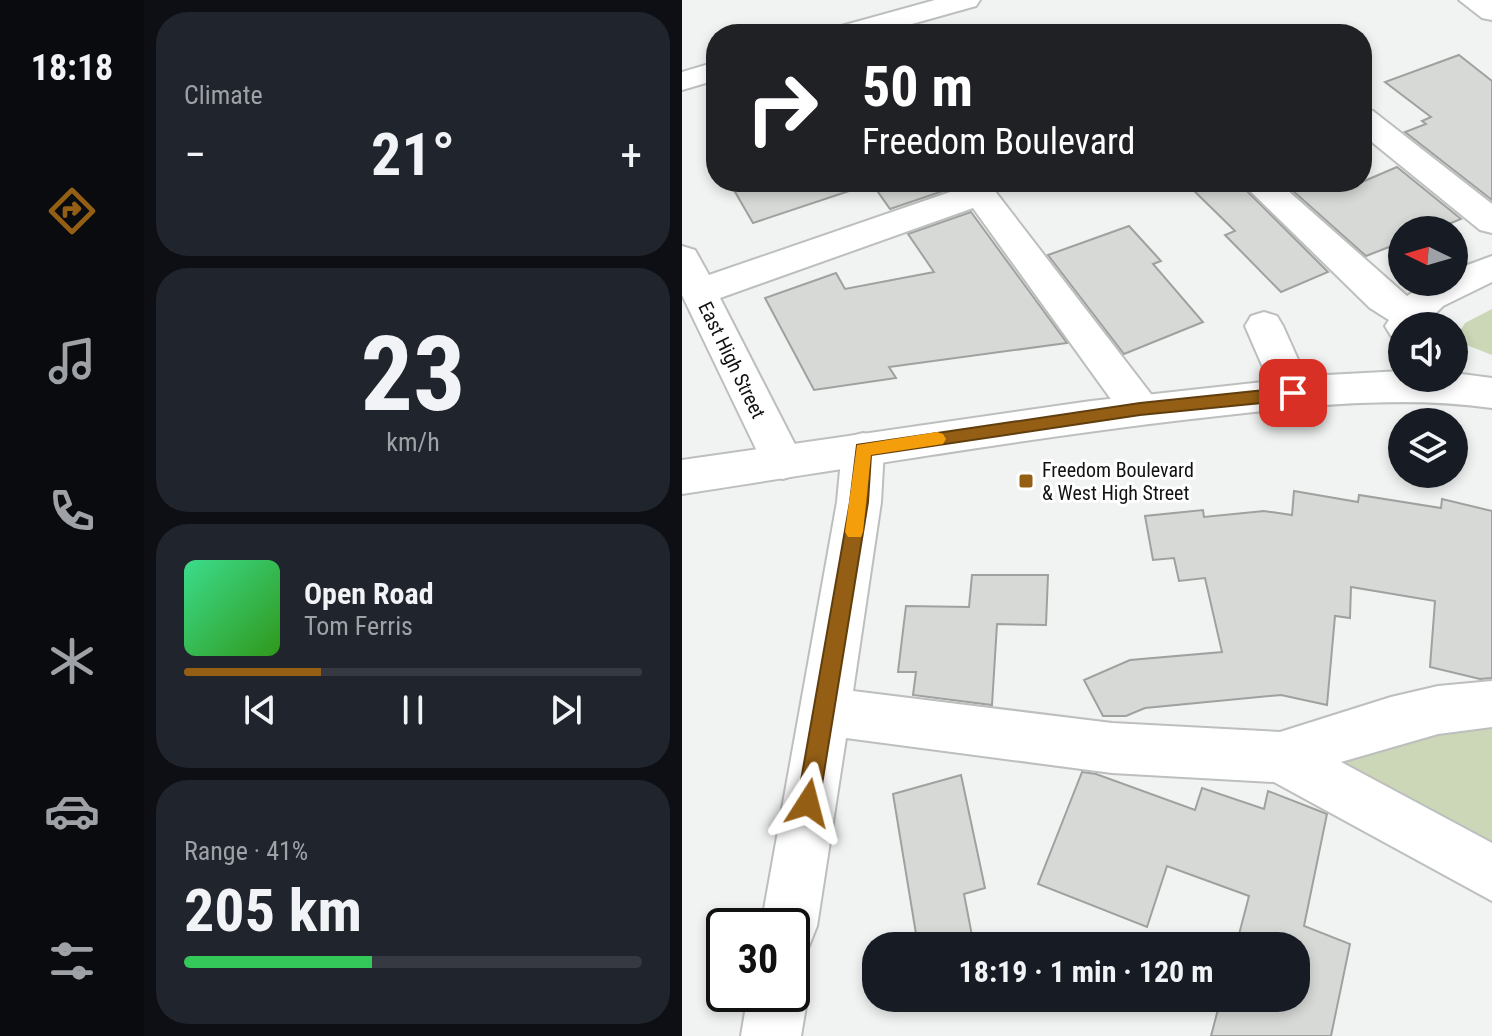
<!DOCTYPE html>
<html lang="en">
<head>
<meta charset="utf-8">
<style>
  :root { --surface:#171b24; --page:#20242c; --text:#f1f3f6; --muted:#9ea1a6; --line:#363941; --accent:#945f15 }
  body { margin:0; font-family:"Roboto Condensed",sans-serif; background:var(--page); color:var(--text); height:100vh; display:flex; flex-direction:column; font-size:30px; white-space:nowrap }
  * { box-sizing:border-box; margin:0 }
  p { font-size:26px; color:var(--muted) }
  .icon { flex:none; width:44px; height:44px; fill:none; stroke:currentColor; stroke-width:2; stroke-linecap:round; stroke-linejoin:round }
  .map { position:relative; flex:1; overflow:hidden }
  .details { display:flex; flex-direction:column; gap:12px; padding:12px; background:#0d0f14; width:538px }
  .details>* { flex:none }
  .guide { position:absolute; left:24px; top:24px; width:666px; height:168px; border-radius:32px; box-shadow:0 4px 12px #0003; background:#202124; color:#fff; overflow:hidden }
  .needle { width:52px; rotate:275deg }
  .tools { position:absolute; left:706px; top:216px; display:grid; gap:16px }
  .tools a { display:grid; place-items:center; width:80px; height:80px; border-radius:50%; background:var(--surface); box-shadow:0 4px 12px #0003; font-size:40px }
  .speed { position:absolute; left:24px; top:908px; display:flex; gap:16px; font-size:40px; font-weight:700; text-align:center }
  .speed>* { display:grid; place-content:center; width:104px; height:104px; border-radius:50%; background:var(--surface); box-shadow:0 4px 12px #0003; line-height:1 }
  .speed .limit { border:4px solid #111; border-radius:12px; background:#fff; color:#111 }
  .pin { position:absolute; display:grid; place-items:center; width:68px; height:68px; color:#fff; margin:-34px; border-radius:16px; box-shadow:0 4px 12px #0006 }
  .me { position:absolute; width:88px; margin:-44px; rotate:9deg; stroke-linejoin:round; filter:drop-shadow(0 0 6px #0008) }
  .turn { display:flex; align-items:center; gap:28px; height:168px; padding:0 24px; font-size:36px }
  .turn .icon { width:104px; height:104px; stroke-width:2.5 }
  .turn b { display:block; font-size:56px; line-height:68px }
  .big { font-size:60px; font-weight:700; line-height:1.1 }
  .details .widget { flex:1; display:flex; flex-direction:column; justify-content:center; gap:12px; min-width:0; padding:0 28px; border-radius:32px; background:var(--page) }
  .details .dial { align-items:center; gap:0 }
  .dial b { font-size:104px; line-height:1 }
  .song { display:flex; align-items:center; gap:24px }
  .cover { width:96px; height:96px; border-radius:12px; background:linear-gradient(135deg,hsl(150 70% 55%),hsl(110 70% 35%)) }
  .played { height:8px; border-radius:4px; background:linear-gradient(90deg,var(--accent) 30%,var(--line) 30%) }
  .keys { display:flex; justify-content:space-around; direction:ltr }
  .heat { display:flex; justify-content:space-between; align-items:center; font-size:44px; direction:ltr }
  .charge { height:12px; border-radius:6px; background:linear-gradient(90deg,#34c759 41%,var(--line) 0) }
  .trip { position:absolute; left:180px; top:932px; width:448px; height:80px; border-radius:32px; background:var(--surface); box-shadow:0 4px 12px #0003; font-weight:700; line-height:80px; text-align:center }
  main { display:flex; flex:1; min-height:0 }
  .menu { display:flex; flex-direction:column; width:144px; justify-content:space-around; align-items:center; background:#090b0e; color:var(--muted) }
  .menu .icon { width:56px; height:56px }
  .menu .on { color:var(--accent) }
  .menu b { font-size:36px; color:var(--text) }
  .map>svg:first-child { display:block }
  .green { fill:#ccd7b7 }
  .building { fill:#d7d9d7; stroke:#9fa19f; stroke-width:2 }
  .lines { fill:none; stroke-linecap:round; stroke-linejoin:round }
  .minor-casing { stroke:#bcbfbd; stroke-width:4 }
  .major-casing { stroke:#bcbfbd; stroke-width:4 }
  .minor { fill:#fff; fill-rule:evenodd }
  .major { fill:#fff; fill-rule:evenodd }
  .route { fill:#945f15; stroke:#603e0e; stroke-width:2 }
  .slow { fill:#f59e0b }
  .poi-dot { fill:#945f15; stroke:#fff; stroke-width:3 }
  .labels { text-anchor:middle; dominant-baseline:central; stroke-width:6; stroke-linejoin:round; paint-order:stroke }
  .street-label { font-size:20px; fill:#111211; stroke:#fff }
  .poi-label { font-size:20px; fill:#111211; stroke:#fff; text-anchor:start }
</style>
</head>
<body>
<main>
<nav class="menu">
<b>18:18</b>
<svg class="icon on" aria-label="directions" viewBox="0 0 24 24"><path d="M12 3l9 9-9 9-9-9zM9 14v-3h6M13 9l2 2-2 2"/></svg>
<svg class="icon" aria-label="music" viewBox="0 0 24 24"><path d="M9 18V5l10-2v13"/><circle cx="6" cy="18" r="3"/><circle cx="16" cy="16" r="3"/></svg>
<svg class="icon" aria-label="phone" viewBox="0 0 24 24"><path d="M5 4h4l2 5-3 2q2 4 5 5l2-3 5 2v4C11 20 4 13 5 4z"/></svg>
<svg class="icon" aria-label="climate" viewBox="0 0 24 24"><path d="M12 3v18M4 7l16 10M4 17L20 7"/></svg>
<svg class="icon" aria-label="car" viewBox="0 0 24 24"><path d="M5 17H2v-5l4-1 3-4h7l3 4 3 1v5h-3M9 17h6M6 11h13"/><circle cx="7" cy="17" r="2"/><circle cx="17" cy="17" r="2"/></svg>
<svg class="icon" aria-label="filters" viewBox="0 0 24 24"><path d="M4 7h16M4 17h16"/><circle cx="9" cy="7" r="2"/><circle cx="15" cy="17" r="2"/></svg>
</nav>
<section class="details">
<div class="widget"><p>Climate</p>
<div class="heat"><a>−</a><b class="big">21°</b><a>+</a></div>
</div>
<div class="widget dial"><b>23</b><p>km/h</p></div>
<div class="widget">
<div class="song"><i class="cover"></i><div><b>Open Road</b><p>Tom Ferris</p></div></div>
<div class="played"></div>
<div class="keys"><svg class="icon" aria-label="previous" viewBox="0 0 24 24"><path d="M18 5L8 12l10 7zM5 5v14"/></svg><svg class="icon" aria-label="pause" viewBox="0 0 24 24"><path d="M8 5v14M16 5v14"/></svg><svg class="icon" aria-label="next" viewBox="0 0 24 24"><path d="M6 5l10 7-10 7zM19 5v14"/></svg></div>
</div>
<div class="widget"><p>Range · 41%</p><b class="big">205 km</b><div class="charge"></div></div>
</section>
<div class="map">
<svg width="810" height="1036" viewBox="0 0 810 1036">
  <rect width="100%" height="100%" fill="#f0f3f1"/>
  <g class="green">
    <path d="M810,309V355L782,344L777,333L783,323Z"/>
    <path d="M810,720V850L649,764L676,752Z"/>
  </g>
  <g class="building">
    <path d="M777,55L810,81V200L723,132L744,124L740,121L749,117L703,82Z"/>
    <path d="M715,167L779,219L752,230H720V242L684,256L601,182H680Z"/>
    <path d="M79,182H172L173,189L71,223L52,190Z"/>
    <path d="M189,182H265L270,188L208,209Z"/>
    <path d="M503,182H556L646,272L599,292L543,235L553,231Z"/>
    <path d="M289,212L385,343L207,367L214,378L132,390L83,298L154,273L163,289L252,272L226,234Z"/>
    <path d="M447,226L479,261L471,264L521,322L442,354L366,255Z"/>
    <path d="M612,491L676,502L677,495L759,508L760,499L810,511V678L798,679L748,667L753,601L669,587L668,618L653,616L645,705L599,695L463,708L444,716H421L402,680L448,660L540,652L523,578L497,581L492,558L471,560L463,516L521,510L522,517L582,511L610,515Z"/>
    <path d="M290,575H366L364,625L315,624L310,705L231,695L234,672H216L224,606L287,607Z"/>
    <path d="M400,772L414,774L513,810L520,788L582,809L586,791L645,814L622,926L668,944L649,1036H529L539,998H614V946H554L567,896L485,866L465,927L356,884Z"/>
    <path d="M279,775L303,888L282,894L292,946H236L211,794Z"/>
  </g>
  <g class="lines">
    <g class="minor-casing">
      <g id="minor">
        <path d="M253,0H298L294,6L194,34H148L152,28Z"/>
        <path d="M777,0H810V20L800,18Z"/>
        <path d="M34,62V80L0,90V72Z"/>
        <path d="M680,109L691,111L810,204V233L798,230L680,134Z"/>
        <path d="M272,182H306L472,398L478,409L472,420L458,424L444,420L291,208L38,298L122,462L116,474L101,479L86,474L0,295V246L13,250L27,275L277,189Z"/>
        <path d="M559,182H596L725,296L746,282H772V270L810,256V282L761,306L741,326H720V339L709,336L703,326L707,320L688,308Z"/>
        <path d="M582,312L595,316L601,326L631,393L625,404L611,408L597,404L563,326L569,316Z"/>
        <path d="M181,433L196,437L202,449L199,502L171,691L430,723L598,732L709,697L756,686L810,681V727L756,734L659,762L810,843V901L592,782L430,773L164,738L135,926L127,946L110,953V926H79L155,502L160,449L166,437Z"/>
        <path d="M110,970L117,973L126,994L119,1036H59L66,994H110Z"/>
      </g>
    </g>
    <g class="major-casing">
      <path id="major" d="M720,371V378H772V373L810,378V408C709,394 609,408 509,419C338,439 169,468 0,494V460L409,401L645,375Z"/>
    </g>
    <use href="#minor" class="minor"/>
    <use href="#major" class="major"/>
  </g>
  <path class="route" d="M611,387L619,393L611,400L458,415L189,455L186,502L137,803L134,811L126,814L118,811L115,803L168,502L175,445L458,403Z"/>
  <path class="slow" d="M255,432L261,434L264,439L261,444L189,455L181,532L179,537H166L163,532L175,445Z"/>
  <rect class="poi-dot" x="336" y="473" width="16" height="16" rx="4"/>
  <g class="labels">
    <g class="street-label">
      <text transform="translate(50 360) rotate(64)">East High Street</text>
    </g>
    <g class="poi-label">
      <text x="360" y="470">Freedom Boulevard<tspan x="360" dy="23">&amp; West High Street</tspan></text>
    </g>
  </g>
</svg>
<div class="tools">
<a><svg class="needle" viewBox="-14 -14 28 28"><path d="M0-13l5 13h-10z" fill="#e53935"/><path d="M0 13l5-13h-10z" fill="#9ea1a6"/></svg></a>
<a><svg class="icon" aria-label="sound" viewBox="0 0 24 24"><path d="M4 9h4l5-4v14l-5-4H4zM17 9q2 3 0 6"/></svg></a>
<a><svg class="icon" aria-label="layers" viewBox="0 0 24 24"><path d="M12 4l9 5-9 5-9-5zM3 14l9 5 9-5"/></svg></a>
</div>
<div class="speed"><div class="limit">30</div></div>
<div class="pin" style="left:611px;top:393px;background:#d93025"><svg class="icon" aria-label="arrive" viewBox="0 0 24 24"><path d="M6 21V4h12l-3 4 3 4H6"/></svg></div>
<svg class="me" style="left:126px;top:803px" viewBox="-20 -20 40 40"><path d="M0-17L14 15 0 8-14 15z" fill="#945f15" stroke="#fff" stroke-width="4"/></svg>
<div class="trip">18:19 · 1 min · 120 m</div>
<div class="guide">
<div class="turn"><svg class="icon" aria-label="right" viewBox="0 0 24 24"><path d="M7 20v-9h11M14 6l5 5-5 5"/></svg><div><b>50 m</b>Freedom Boulevard</div></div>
</div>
</div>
</main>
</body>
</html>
